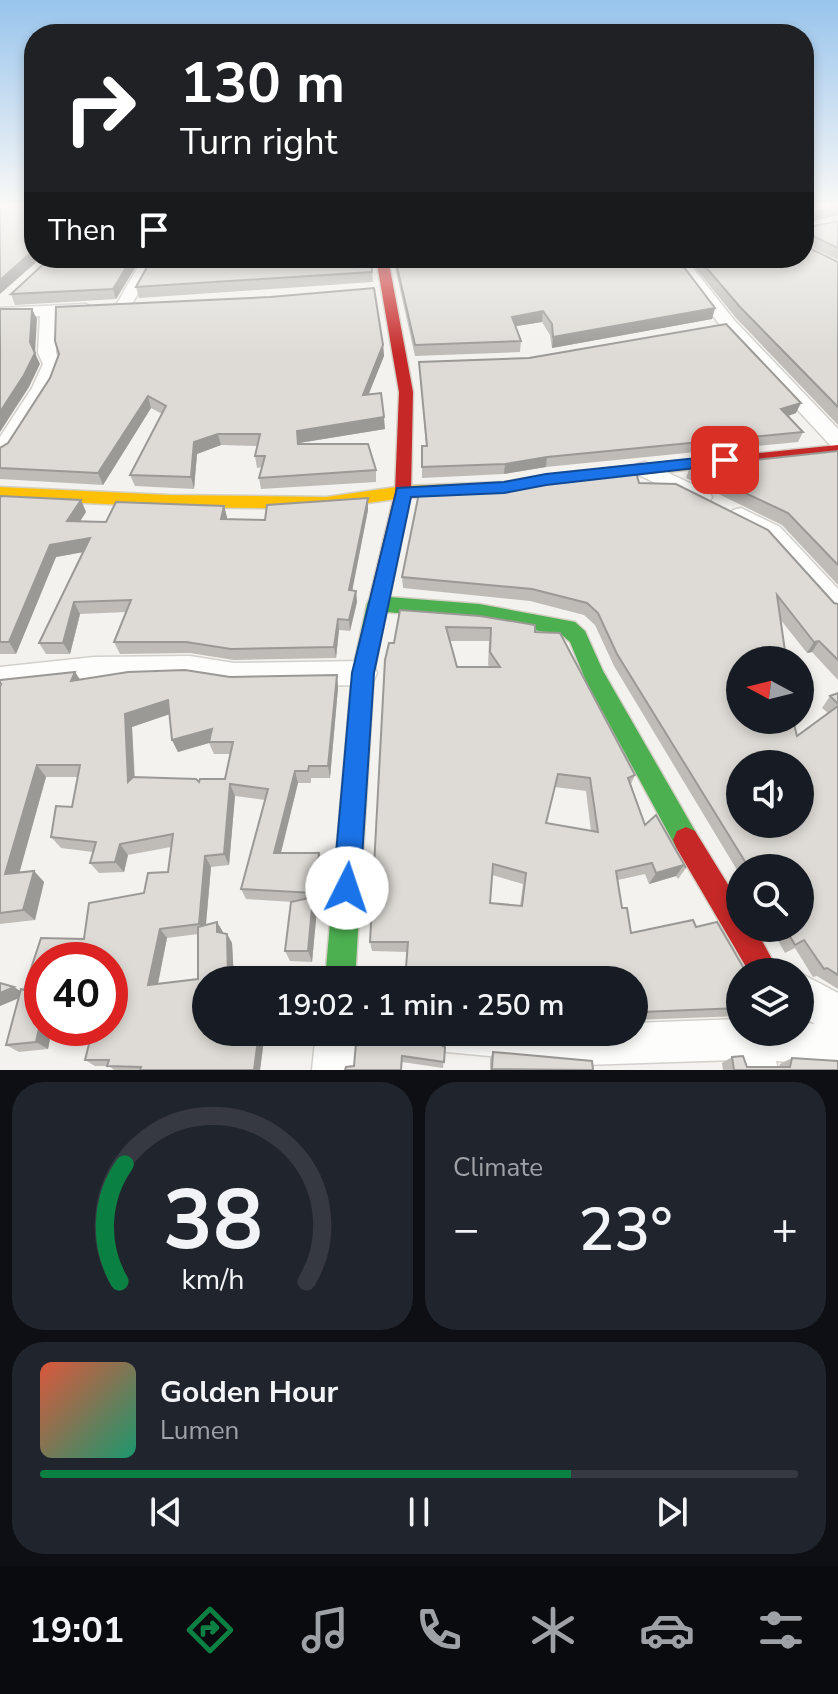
<!DOCTYPE html>
<html lang="en">
<head>
<meta charset="utf-8">
<style>
  :root { --surface:#171b24; --page:#20242c; --text:#f1f3f6; --muted:#9ea1a6; --line:#363941; --accent:#0b8043 }
  body { margin:0; font-family:"Nunito Sans",sans-serif; background:var(--page); color:var(--text); height:100vh; display:flex; flex-direction:column; font-size:30px; white-space:nowrap }
  * { box-sizing:border-box; margin:0 }
  p { font-size:26px; color:var(--muted) }
  .icon { flex:none; width:44px; height:44px; fill:none; stroke:currentColor; stroke-width:2; stroke-linecap:round; stroke-linejoin:round }
  .map { position:relative; height:1070px; overflow:hidden }
  .panel { display:flex; flex-direction:column; gap:12px; padding:12px; background:#0d0f14; flex:1 }
  .panel>* { flex:none }
  .guide { position:absolute; left:24px; top:24px; width:790px; height:244px; border-radius:32px; box-shadow:0 4px 12px #0003; background:#202124; color:#fff; overflow:hidden }
  .needle { width:52px; rotate:277deg }
  .fabs { position:absolute; left:726px; top:646px; display:grid; gap:16px }
  .fabs a { display:grid; place-items:center; width:88px; height:88px; border-radius:50%; background:var(--surface); box-shadow:0 4px 12px #0003; font-size:40px }
  .speed { position:absolute; left:24px; top:942px; display:flex; gap:16px; font-size:40px; font-weight:700; text-align:center }
  .speed>* { display:grid; place-content:center; width:104px; height:104px; border-radius:50%; background:var(--surface); box-shadow:0 4px 12px #0003; line-height:1 }
  .speed .limit { border:12px solid #d22; background:#fff; color:#111 }
  .pin { position:absolute; display:grid; place-items:center; width:68px; height:68px; color:#fff; margin:-34px; border-radius:16px; box-shadow:0 4px 12px #0006 }
  .me { position:absolute; width:88px; margin:-44px; rotate:4deg; stroke-linejoin:round; filter:drop-shadow(0 0 6px #0008) }
  .turn { display:flex; align-items:center; gap:28px; height:168px; padding:0 24px; font-size:36px }
  .turn .icon { width:104px; height:104px; stroke-width:2.5 }
  .turn b { display:block; font-size:56px; line-height:68px }
  .then { display:flex; align-items:center; height:76px; padding:0 24px; background:#0003; gap:16px; font-size:30px }
  .big { font-size:60px; font-weight:600; line-height:1.1 }
  .panel .widget { flex:1; display:flex; flex-direction:column; justify-content:center; gap:12px; min-width:0; padding:0 28px; border-radius:32px; background:var(--page) }
  .panel .dial { align-items:center; gap:0 }
  .dial svg { height:208px; overflow:visible; fill:none; stroke:var(--line); stroke-width:7; stroke-linecap:round; text-anchor:middle }
  .dial text { fill:var(--text); stroke:none }
  .song { display:flex; align-items:center; gap:24px }
  .cover { width:96px; height:96px; border-radius:12px; background:linear-gradient(135deg,hsl(10 70% 55%),hsl(160 70% 35%)) }
  .played { height:8px; border-radius:4px; background:linear-gradient(90deg,var(--accent) 70%,var(--line) 70%) }
  .keys { display:flex; justify-content:space-around; direction:ltr }
  .heat { display:flex; justify-content:space-between; align-items:center; font-size:44px; direction:ltr }
  .panel .tiles { flex:1; display:grid; gap:12px; grid-template-columns:1fr 1fr }
  .widget:last-child { grid-column:span 2 }
  .trip { position:absolute; left:192px; top:966px; width:456px; height:80px; border-radius:40px; background:var(--surface); box-shadow:0 4px 12px #0003; font-weight:600; line-height:80px; text-align:center }
  .dock { display:flex; height:128px; justify-content:space-around; align-items:center; background:#090b0e; color:var(--muted) }
  .dock .icon { width:56px; height:56px }
  .dock .selected { color:var(--accent) }
  .dock b { font-size:36px; color:var(--text) }
  .map>svg:first-child { display:block }
  .lines { fill:none; stroke-linecap:round; stroke-linejoin:round }
  .street-casing { stroke:#d2d0cb; stroke-width:3 }
  .fast-casing { stroke:#d3cfc5; stroke-width:3 }
  .slow-casing { stroke:#d3cfc5; stroke-width:3 }
  .jam-casing { stroke:#d3cfc5; stroke-width:3 }
  .street { fill:#fdfdfc; fill-rule:evenodd }
  .fast { fill:#4caf50; fill-rule:evenodd }
  .slow { fill:#ffc107; fill-rule:evenodd }
  .jam { fill:#c62828; fill-rule:evenodd }
  .wall { fill:#bfbcb8; fill-rule:evenodd }
  .shaded-wall { fill:#9b9996 }
  .building { fill:#dedbd6; stroke:#9b9996; stroke-width:2; fill-rule:evenodd }
  .route { fill:#1a73e8; stroke:#114b97; stroke-width:2 }
</style>
</head>
<body>
<div class="map">
<svg width="838" height="1070" viewBox="0 0 838 1070">
  <rect width="100%" height="100%" fill="#f4f2ee"/>
  <g class="lines">
    <g class="street-casing">
      <g id="street">
        <path d="M838,219V227L804,234V225Z"/>
        <path d="M143,258H157L129,310H117L115,307Z"/>
        <path d="M670,258H685L734,320L838,429V447L831,446L722,328Z"/>
        <path d="M86,304L94,309L92,313L57,315L56,353L61,364L52,388L11,453L0,460V437L32,388L43,364L38,353L40,316L0,318V308Z"/>
        <path d="M645,462L709,492L712,497L709,502H693L637,474L634,469L637,464Z"/>
        <path d="M741,508L780,527L838,589V616L829,613L764,539L733,522L729,516L733,510Z"/>
        <path d="M190,656L234,663L363,661L373,664L377,673L373,682L363,685L234,687L190,680L94,681L0,691V667L94,657Z"/>
        <path d="M800,973L838,993V1066L776,1061L778,1070H736L735,1060L583,1065L447,1052L433,1046L427,1032H634V1023L740,1019V1032H800V1022L815,1024L800,1015Z"/>
        <path d="M316,1032H356L354,1070H312Z"/>
      </g>
    </g>
    <g class="fast-casing">
      <path id="fast" d="M380,589L387,591L389,597L479,604L575,622L585,631L603,671L695,831L699,840L695,849L686,853L677,849L586,681L570,642L562,635L479,620L386,612L374,673L355,980H325L352,673L367,604L373,591Z"/>
    </g>
    <g class="slow-casing">
      <path id="slow" d="M689,460L697,465L695,469L546,485L504,494L403,498L326,509L169,507L0,499V487L169,495L326,497L403,486L504,482L546,475Z"/>
    </g>
    <g class="jam-casing">
      <g id="jam">
        <path d="M376,258H388L413,392L411,492L390,596L387,601H373L370,596L395,492L399,392Z"/>
        <path d="M838,445V455L689,470L681,465L689,460Z"/>
        <path d="M686,827L695,831L740,904V928H755L779,972H749L677,849L673,840L677,831Z"/>
      </g>
    </g>
    <use href="#street" class="street"/>
    <use href="#fast" class="fast"/>
    <use href="#slow" class="slow"/>
    <use href="#jam" class="jam"/>
  </g>
  <g class="wall">
    <path d="M804,204H838V216L805,222V224L808,227L838,221V260L805,244V246L838,262V425L736,318L687,258H804Z"/>
    <path d="M50,258H141L116,299L15,305L11,294Z"/>
    <path d="M371,258L373,282L139,298L136,287Z"/>
    <path d="M393,258H677L715,308L712,319L552,348L550,335L542,322L516,326L521,341L520,352L415,356Z"/>
    <path d="M383,345L384,356L368,395L385,429L299,443L376,470V482L261,489L259,478L262,467L257,468L255,456L257,446L221,445L197,454L194,489L135,486L130,475L162,414L151,408L103,485L0,479V448L8,443L50,378Z"/>
    <path d="M419,362L796,413L787,416L803,432L798,442L546,467L504,474L422,478V446H426Z"/>
    <path d="M838,451V585L782,525L686,478L690,467Z"/>
    <path d="M639,483L834,603L838,604V680L812,652L807,653L780,619L785,651L780,660H740L797,736L828,713L822,708L830,696L838,693V989L817,976L813,977L795,948L785,953L771,928H800V868H740V875L614,666L595,625L584,615L530,601L403,588L402,577L505,490Z"/>
    <path d="M0,496L81,500L86,512L80,521L106,522L224,506L227,519L265,520L368,498V510L352,590L356,591L357,602L350,631L339,630L336,658L234,660L190,653L120,654L114,642L126,612L80,614L70,654H46L39,643L83,552L56,557L16,654H0Z"/>
    <path d="M400,610L535,632L635,775L631,784L645,825L686,868L678,879L676,876L649,884L645,874L618,880L622,908L631,933L696,927L740,972V1016L634,1020V980L407,952L372,951L370,942L394,643ZM450,641H489L488,665L490,667H457ZM555,787L586,791L591,831L546,823ZM492,875L523,884L520,906L490,903Z"/>
    <path d="M185,670L230,677L337,675L338,688L330,778H311V783H298L281,853H319L321,864L317,903H315L317,909L312,962L290,961L285,951L291,902H293L246,899L241,889L265,800L235,796L229,865L211,867L206,925L217,922L223,933L227,934L232,943L234,978H245L246,980H206V1032H265L260,1070H114L109,1066H95L85,1060L92,1033H85L78,1028H110V960H42V1028H52L48,1049L19,1052L6,1045L19,998L0,1006V983L14,987L20,991L21,989L24,990L41,938L84,939L89,903L144,893L148,873L168,872L171,847L128,855L124,872L99,873L90,863L93,852L61,848L51,837L56,806L72,807L78,777H46L19,873L34,871L44,882L35,920L0,924V680L75,672L80,679L128,672ZM169,714L172,740L178,752L209,743L214,754H230L225,779H200L199,782L196,779L135,777L132,727ZM198,934V979L158,984L167,938Z"/>
    <path d="M300,1032L299,1038L275,1037L272,1033Z"/>
    <path d="M431,1040L445,1047L443,1068L402,1062V1070H345L354,1066Z"/>
    <path d="M493,1052L593,1070H490V1059Z"/>
    <path d="M732,1057L747,1067H779L780,1064L792,1058L838,1070H723L722,1063Z"/>
  </g>
  <g class="shaded-wall">
    <path d="M838,207L837,216L804,223L805,214Z"/>
    <path d="M34,250V258H41L0,294V280Z"/>
    <path d="M132,258H141L116,299L113,289Z"/>
    <path d="M715,308L712,319L552,348L553,337Z"/>
    <path d="M32,309L37,319L35,353L30,342Z"/>
    <path d="M543,311L542,322L511,327L512,317Z"/>
    <path d="M383,345L384,356L364,406L363,395Z"/>
    <path d="M35,353L40,364L29,387L0,432V412Z"/>
    <path d="M148,396L151,408L103,485L98,473Z"/>
    <path d="M801,403L796,413L777,420L781,409Z"/>
    <path d="M384,417L385,429L299,443L300,455L297,431Z"/>
    <path d="M218,434L221,445L197,454L194,489L191,477L194,442Z"/>
    <path d="M547,457L546,467L504,474L505,464Z"/>
    <path d="M368,498V510L350,602L349,590Z"/>
    <path d="M81,500L86,512L73,532L67,521Z"/>
    <path d="M224,506L227,517L224,531L221,519Z"/>
    <path d="M90,538L95,550L56,557L16,654L9,642L50,545Z"/>
    <path d="M356,591L357,602L350,631L349,620Z"/>
    <path d="M74,602L80,614L70,654L63,643Z"/>
    <path d="M338,619L339,630L336,658L334,647Z"/>
    <path d="M819,641L812,652L807,653L814,642Z"/>
    <path d="M75,672L83,685L71,681Z"/>
    <path d="M337,675L338,688L330,778L328,766Z"/>
    <path d="M168,700L173,713L132,727L135,794L128,782L125,714Z"/>
    <path d="M212,729L209,743L178,752L172,740Z"/>
    <path d="M37,765L46,777L16,885L5,874Z"/>
    <path d="M295,771L298,783L278,864L274,853Z"/>
    <path d="M230,784L235,796L229,865L224,854Z"/>
    <path d="M120,844L128,855L124,872L115,862Z"/>
    <path d="M319,853L321,864L317,903L315,893Z"/>
    <path d="M205,856L211,867L205,934L199,924Z"/>
    <path d="M684,865L676,876L649,884L656,873Z"/>
    <path d="M34,871L44,882L35,920L23,910Z"/>
    <path d="M313,897L317,909L312,962L308,951Z"/>
    <path d="M217,922L223,932L222,941L217,932Z"/>
    <path d="M160,929L167,938L156,993L148,985Z"/>
    <path d="M227,934L232,943L234,980L228,978Z"/>
    <path d="M14,987L26,995L0,1006V993Z"/>
    <path d="M42,1015V1028H52L48,1049L36,1042Z"/>
    <path d="M259,1032H265L260,1070H254Z"/>
  </g>
  <g class="building">
    <path d="M0,204H34V250L0,280Z"/>
    <path d="M804,204H838V207L805,214V224L808,227L838,221V248L807,233L805,246L838,262V407L740,307L698,258H804Z"/>
    <path d="M50,258H132L113,289L11,294Z"/>
    <path d="M152,258H371L372,272L136,287Z"/>
    <path d="M395,258H677L715,308L553,337L552,324L543,311L512,317L521,341L415,345Z"/>
    <path d="M374,288L383,345L363,395L381,393L384,417L297,431L298,444H368L376,470L259,478L265,456H255L260,434H218L194,442L191,477L130,475L166,406L148,396L98,473L0,468V448L8,443L50,378L59,354L55,341L56,307L270,297Z"/>
    <path d="M0,309H32L30,342L35,353L24,375L0,412Z"/>
    <path d="M726,324L801,403L781,409L803,432L547,457L505,464L422,467V446H427L419,362L529,358Z"/>
    <path d="M838,451V565L788,513L690,467Z"/>
    <path d="M636,472L639,483L676,484L768,530L834,603L838,604V660L819,641L814,642L777,595L785,651L763,647L768,660H740V720H793L797,736L838,706V975L827,968L824,969L804,940L795,945L785,928H800V868H749L617,654L598,613L587,603L532,589L402,577L419,493L505,490L548,481ZM740,764H800V824H740Z"/>
    <path d="M0,496L81,500L67,521L106,522L116,502L224,506L221,519L265,520L267,505L368,498L349,590L356,591L349,620L338,619L334,647L231,649L186,642H114L131,600L74,602L63,643H39L90,538L50,545L9,642H0Z"/>
    <path d="M400,610L480,616L535,625V632L560,633L635,775L628,778L645,825L656,815L686,868L684,865L656,873L652,863L616,871L622,908H627L631,933L693,920L696,927L717,922L746,972H740V1008L641,1012L638,1015L634,1016V980H405L408,942H370L385,660L389,643H394ZM446,627L491,628L490,652L500,667H457ZM558,774L590,778L598,832L546,823ZM493,864L526,873L522,906L490,903Z"/>
    <path d="M185,670L230,677L337,675L328,766H309L308,771H295L274,853H319L315,893L241,889L268,789L230,784L224,854L205,856L199,924L160,929L148,985L198,979V927L217,922V932L227,934L228,978H245L244,980H206V1032H259L254,1070H140L141,1067L107,1066L109,1060H85L93,1028H110V960H42V1015L36,1042L6,1045L21,989L24,990L41,938L84,939L89,903L144,893L148,873L168,872L173,834L120,844L115,862L90,863L96,842L51,837L56,806L72,807L80,765H37L5,874L34,871L23,910L0,913V687L1,684H0V680L75,672L71,681L128,672ZM168,700L172,740L212,729L209,742H233L225,779H200L199,782L196,779L133,777L128,782L125,714Z"/>
    <path d="M838,693V704L830,696Z"/>
    <path d="M313,897L308,951H285L291,902Z"/>
    <path d="M753,966H758L761,972H753Z"/>
    <path d="M0,983L14,987L0,993Z"/>
    <path d="M357,1032H427L431,1040L445,1047L444,1062L402,1056L401,1070H345L346,1067L354,1066Z"/>
    <path d="M493,1052L592,1061L593,1070L492,1069Z"/>
    <path d="M743,1056L747,1067H790L792,1058L838,1061V1070H734L732,1057Z"/>
  </g>
  <linearGradient id="sky" x2="0" y2="1"><stop stop-color="#98c4ec"/><stop offset="0.58" stop-color="#faf9f7"/><stop offset="1" stop-color="#faf9f7" stop-opacity="0"/></linearGradient>
  <rect width="838" height="354" fill="url(#sky)"/>
  <path class="route" d="M725,455L733,460L730,464L546,485L504,493L411,497L374,673L360,888L356,897L347,901L337,897L333,888L352,673L397,488L504,482L546,474Z"/>
</svg>
<div class="fabs">
<a><svg class="needle" viewBox="-14 -14 28 28"><path d="M0-13l5 13h-10z" fill="#e53935"/><path d="M0 13l5-13h-10z" fill="#9ea1a6"/></svg></a>
<a><svg class="icon" aria-label="sound" viewBox="0 0 24 24"><path d="M4 9h4l5-4v14l-5-4H4zM17 9q2 3 0 6"/></svg></a>
<a><svg class="icon" aria-label="search" viewBox="0 0 24 24"><circle cx="10" cy="10" r="6"/><path d="M15 15l6 6"/></svg></a>
<a><svg class="icon" aria-label="layers" viewBox="0 0 24 24"><path d="M12 4l9 5-9 5-9-5zM3 14l9 5 9-5"/></svg></a>
</div>
<div class="speed"><div class="limit">40</div></div>
<div class="pin" style="left:725px;top:460px;background:#d93025"><svg class="icon" aria-label="arrive" viewBox="0 0 24 24"><path d="M6 21V4h12l-3 4 3 4H6"/></svg></div>
<svg class="me" style="left:347px;top:888px" viewBox="-20 -20 40 40"><circle r="19" fill="#fff"/><path d="M0-13L10 11 0 6-10 11z" fill="#1a73e8"/></svg>
<div class="trip">19:02 · 1 min · 250 m</div>
<div class="guide">
<div class="turn"><svg class="icon" aria-label="right" viewBox="0 0 24 24"><path d="M7 20v-9h11M14 6l5 5-5 5"/></svg><div><b>130 m</b>Turn right</div></div>
<div class="then">Then<svg class="icon" aria-label="arrive" viewBox="0 0 24 24"><path d="M6 21V4h12l-3 4 3 4H6"/></svg></div>
</div>
</div>
<section class="panel">
<div class="tiles">
<div class="widget dial"><svg viewBox="0 0 100 80">
<path d="M14 69A42 42 0 1 1 86 69"/>
<path d="M14 69A42 42 0 0 1 16 24" stroke="#0b8043"/>
<text x="50" y="56" font-size="32" font-weight="700">38</text>
<text x="50" y="72" font-size="11">km/h</text>
</svg></div>
<div class="widget"><p>Climate</p>
<div class="heat"><a>−</a><b class="big">23°</b><a>+</a></div>
</div>
<div class="widget">
<div class="song"><i class="cover"></i><div><b>Golden Hour</b><p>Lumen</p></div></div>
<div class="played"></div>
<div class="keys"><svg class="icon" aria-label="previous" viewBox="0 0 24 24"><path d="M18 5L8 12l10 7zM5 5v14"/></svg><svg class="icon" aria-label="pause" viewBox="0 0 24 24"><path d="M8 5v14M16 5v14"/></svg><svg class="icon" aria-label="next" viewBox="0 0 24 24"><path d="M6 5l10 7-10 7zM19 5v14"/></svg></div>
</div>
</div>
</section>
<nav class="dock">
<b>19:01</b>
<svg class="icon selected" aria-label="directions" viewBox="0 0 24 24"><path d="M12 3l9 9-9 9-9-9zM9 14v-3h6M13 9l2 2-2 2"/></svg>
<svg class="icon" aria-label="music" viewBox="0 0 24 24"><path d="M9 18V5l10-2v13"/><circle cx="6" cy="18" r="3"/><circle cx="16" cy="16" r="3"/></svg>
<svg class="icon" aria-label="phone" viewBox="0 0 24 24"><path d="M5 4h4l2 5-3 2q2 4 5 5l2-3 5 2v4C11 20 4 13 5 4z"/></svg>
<svg class="icon" aria-label="climate" viewBox="0 0 24 24"><path d="M12 3v18M4 7l16 10M4 17L20 7"/></svg>
<svg class="icon" aria-label="car" viewBox="0 0 24 24"><path d="M5 17H2v-5l4-1 3-4h7l3 4 3 1v5h-3M9 17h6M6 11h13"/><circle cx="7" cy="17" r="2"/><circle cx="17" cy="17" r="2"/></svg>
<svg class="icon" aria-label="filters" viewBox="0 0 24 24"><path d="M4 7h16M4 17h16"/><circle cx="9" cy="7" r="2"/><circle cx="15" cy="17" r="2"/></svg>
</nav>
</body>
</html>
